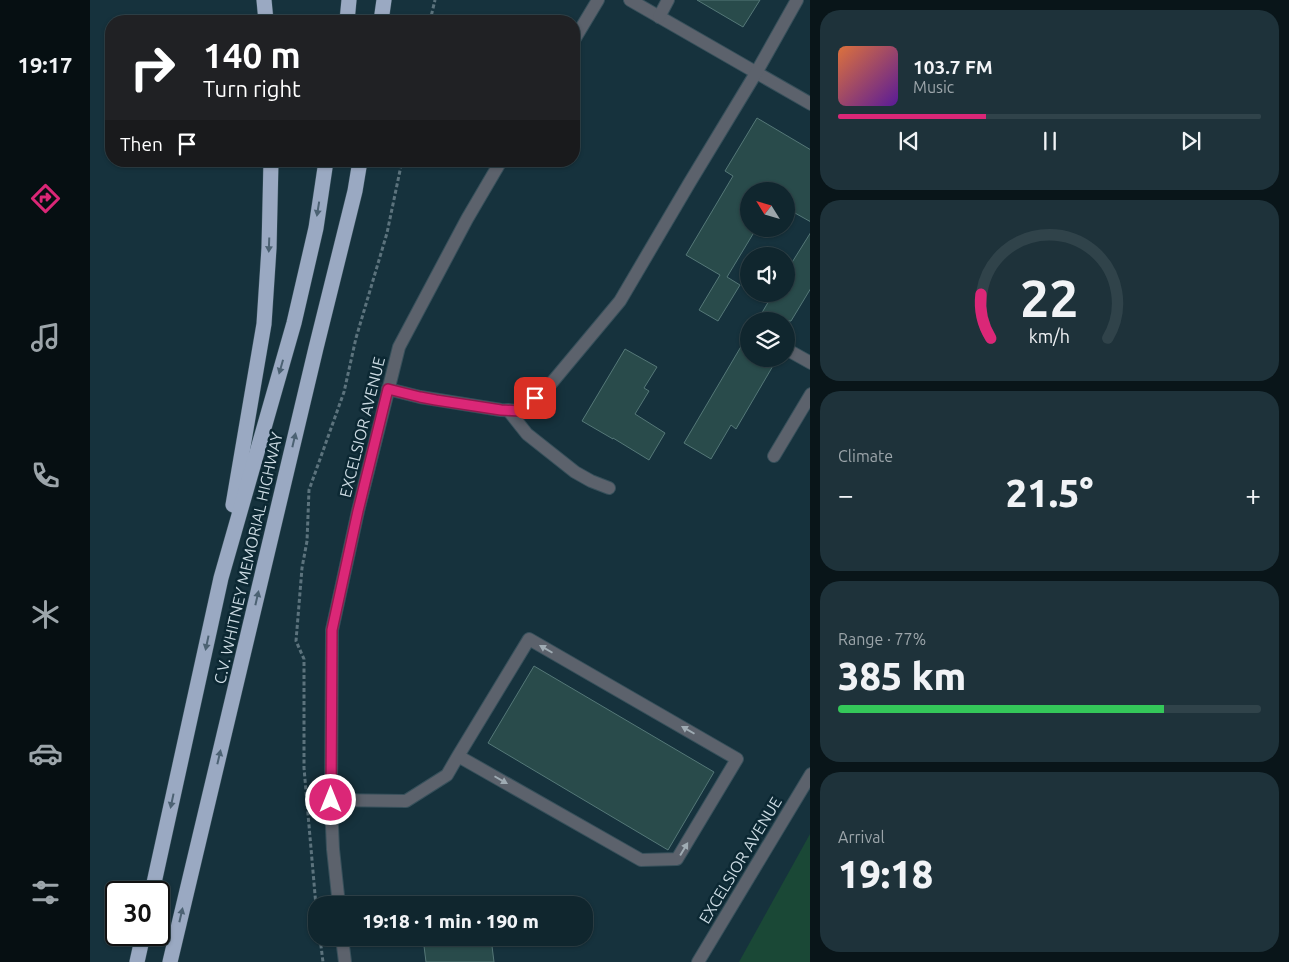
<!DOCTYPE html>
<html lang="en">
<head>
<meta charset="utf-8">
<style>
  :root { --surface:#10262e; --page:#1e323a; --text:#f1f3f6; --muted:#9ca5aa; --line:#30434a; --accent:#db2777 }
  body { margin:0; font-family:Ubuntu,sans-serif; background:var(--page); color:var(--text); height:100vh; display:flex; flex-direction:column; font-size:19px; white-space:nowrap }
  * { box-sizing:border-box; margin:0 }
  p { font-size:16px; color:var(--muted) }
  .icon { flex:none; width:28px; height:28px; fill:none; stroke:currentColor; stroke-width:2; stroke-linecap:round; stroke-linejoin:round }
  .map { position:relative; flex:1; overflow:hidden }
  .panel { display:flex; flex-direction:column; gap:10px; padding:10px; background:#091519; width:479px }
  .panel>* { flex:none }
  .guide { position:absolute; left:15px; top:15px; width:475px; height:152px; border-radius:20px; box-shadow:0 1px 4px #0004,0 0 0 1px var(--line); background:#202124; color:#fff; overflow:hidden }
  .needle { width:32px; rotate:307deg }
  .tools { position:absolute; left:650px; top:182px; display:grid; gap:10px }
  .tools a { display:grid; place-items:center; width:55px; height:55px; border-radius:50%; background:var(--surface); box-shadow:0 1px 4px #0004,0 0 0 1px var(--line); font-size:25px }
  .speed { position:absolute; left:15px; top:881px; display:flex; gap:10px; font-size:25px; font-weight:700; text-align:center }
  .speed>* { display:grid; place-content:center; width:65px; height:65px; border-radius:50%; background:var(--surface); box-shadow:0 1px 4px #0004,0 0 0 1px var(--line); line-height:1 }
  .speed .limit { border:2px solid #111; border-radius:8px; background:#fff; color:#111 }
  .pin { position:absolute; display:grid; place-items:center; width:42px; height:42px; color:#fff; margin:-21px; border-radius:10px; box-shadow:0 2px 8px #0006 }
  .me { position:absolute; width:55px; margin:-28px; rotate:0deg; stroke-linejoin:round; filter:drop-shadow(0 0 4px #0008) }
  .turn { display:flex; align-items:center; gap:18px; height:105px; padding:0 15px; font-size:22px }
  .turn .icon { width:65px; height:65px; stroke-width:2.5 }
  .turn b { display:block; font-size:35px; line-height:42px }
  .then { display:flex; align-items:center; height:48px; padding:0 15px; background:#0003; gap:10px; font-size:19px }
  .big { font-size:38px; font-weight:800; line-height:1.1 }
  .panel .tile { flex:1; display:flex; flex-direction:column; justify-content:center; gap:8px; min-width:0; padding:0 18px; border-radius:20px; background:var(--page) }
  .panel .dial { align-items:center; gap:0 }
  .dial svg { height:130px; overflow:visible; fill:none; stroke:var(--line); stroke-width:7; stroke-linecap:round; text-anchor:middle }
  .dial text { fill:var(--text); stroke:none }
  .song { display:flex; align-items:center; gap:15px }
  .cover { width:60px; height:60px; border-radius:8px; background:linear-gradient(135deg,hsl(20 70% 55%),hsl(270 70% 35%)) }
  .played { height:5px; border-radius:2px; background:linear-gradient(90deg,var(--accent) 35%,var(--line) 35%) }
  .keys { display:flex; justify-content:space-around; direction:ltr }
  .heat { display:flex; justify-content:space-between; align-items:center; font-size:28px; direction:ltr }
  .charge { height:8px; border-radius:4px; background:linear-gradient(90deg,#34c759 77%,var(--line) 0) }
  .trip { position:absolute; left:218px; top:896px; width:285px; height:50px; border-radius:20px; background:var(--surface); box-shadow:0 1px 4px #0004,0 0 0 1px var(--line); font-weight:800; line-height:50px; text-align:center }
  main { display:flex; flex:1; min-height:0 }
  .dock { display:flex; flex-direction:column; width:90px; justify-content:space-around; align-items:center; background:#060f12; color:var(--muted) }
  .dock .icon { width:35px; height:35px }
  .dock .on { color:var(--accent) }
  .dock b { font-size:22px; color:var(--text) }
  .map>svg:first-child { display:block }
  .green { fill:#1a4836 }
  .building { fill:#294b4b; stroke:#557878 }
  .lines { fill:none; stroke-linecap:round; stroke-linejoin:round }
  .minor-casing { stroke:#37505b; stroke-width:14 }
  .highway-casing { stroke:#37505b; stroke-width:16 }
  .path { stroke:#5c737d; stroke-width:3; stroke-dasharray:4 2.5; stroke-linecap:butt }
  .minor { stroke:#5c626c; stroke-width:12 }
  .highway { stroke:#9aa9c2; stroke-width:15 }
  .oneway { fill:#4c6273 }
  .oneway2 { fill:#9fabb3 }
  .route-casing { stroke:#8e194d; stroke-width:12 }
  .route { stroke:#db2777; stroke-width:9 }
  .labels { text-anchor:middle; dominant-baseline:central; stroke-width:5; stroke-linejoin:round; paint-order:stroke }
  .street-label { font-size:16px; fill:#ccdbe3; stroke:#0c2833 }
</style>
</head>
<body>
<main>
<nav class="dock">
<b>19:17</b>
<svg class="icon on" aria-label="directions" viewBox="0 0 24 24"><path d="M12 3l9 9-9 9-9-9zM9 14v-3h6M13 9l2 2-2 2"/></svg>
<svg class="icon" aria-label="music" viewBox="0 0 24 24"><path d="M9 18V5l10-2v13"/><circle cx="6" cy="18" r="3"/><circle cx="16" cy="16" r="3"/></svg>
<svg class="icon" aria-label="phone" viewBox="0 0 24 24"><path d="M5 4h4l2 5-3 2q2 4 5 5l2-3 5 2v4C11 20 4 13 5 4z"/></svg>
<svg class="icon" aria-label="climate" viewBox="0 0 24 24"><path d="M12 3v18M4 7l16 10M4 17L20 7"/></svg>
<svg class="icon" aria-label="car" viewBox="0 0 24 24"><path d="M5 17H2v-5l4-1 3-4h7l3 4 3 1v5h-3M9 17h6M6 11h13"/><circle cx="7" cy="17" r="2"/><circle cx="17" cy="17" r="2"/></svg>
<svg class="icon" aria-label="filters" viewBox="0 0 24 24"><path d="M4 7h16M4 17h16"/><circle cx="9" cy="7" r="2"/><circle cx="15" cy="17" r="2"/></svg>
</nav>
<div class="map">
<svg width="721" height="962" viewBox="0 0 721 962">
  <rect width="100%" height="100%" fill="#16323d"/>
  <path class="green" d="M720,834V962H649Z"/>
  <g class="building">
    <path d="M607,0H670L653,27Z"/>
    <path d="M667,118L721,150V222L696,208V191H659V229H666L637,277L650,285L628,321L609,310L630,275L596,255L643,176L635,171Z"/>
    <path d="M721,232V288L701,321H679L670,316L683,294H696V272Z"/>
    <path d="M659,333V359H687L646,429L641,425L621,459L594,443Z"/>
    <path d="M535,349L567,367L554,388L559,391L545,414L575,433L559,460L523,438V439L492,421Z"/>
    <path d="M444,666L624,772L578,850L398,743Z"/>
    <path d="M333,938H401L404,962H336Z"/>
  </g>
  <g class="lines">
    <g class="minor-casing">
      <g id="minor">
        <path d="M540,0L721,104"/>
        <path d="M569,17L578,0"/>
        <path d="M484,40L508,0"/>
        <path d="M696,349L721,363"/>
        <path d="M298,389L330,397L411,410L430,411L459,386L530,301L600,182L666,73L707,0"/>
        <path d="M418,410L437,434L485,472L501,481L519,488"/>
        <path d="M684,456L721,394"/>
        <path d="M241,800L316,801L357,775L368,756L439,639L647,759L587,859L551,860L368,756"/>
        <path d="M249,905L243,849L241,804L242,630L268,511L309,347L377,219L411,161"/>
        <path d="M252,938L255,962"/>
        <path d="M608,962L721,774"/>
      </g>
    </g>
    <g class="highway-casing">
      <g id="highway">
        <path d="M174,0L176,21"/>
        <path d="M257,21L259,0"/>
        <path d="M291,21L294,0"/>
        <path d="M143,505L174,324L179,248L181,161"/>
        <path d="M62,892L131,578L204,323L226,228L236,161"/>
        <path d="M47,962L53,935"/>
        <path d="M80,962L226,348L265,191L270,161"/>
      </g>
    </g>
    <g class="path">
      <path d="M340,21L345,0"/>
      <path d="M226,906L214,768V659L206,641L212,568L217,541L219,490L254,392L266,338L297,233L312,161"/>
      <path d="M230,938L233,962"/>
    </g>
    <use href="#minor" class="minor"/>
    <use href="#highway" class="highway"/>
  </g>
  <defs><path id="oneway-solid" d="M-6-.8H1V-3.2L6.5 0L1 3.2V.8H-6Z" transform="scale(1.25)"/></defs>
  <g class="oneway">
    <use href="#oneway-solid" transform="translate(228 209) rotate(99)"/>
    <use href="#oneway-solid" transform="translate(179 245) rotate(92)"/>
    <use href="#oneway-solid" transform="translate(191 367) rotate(106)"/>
    <use href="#oneway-solid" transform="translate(204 440) rotate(-77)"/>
    <use href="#oneway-solid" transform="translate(167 598) rotate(-77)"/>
    <use href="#oneway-solid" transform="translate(117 643) rotate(102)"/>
    <use href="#oneway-solid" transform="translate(129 757) rotate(-77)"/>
    <use href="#oneway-solid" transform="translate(82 801) rotate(102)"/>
    <use href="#oneway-solid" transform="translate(91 915) rotate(-77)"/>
  </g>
  <g class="oneway2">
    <use href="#oneway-solid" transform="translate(456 649) rotate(-150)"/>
    <use href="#oneway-solid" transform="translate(598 730) rotate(-150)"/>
    <use href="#oneway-solid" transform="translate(411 780) rotate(30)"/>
    <use href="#oneway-solid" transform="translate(594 849) rotate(-59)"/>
  </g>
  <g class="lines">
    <g class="route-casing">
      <path id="route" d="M241,800L242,630L268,511L298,389L330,397L346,400L411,410L430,411L445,398"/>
    </g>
    <use href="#route" class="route"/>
  </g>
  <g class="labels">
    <g class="street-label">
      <text transform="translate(272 427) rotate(-76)">EXCELSIOR AVENUE</text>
      <text transform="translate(158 558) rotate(-77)">C.V. WHITNEY MEMORIAL HIGHWAY</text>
      <text transform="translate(650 860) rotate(-59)">EXCELSIOR AVENUE</text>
    </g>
  </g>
</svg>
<div class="tools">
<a><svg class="needle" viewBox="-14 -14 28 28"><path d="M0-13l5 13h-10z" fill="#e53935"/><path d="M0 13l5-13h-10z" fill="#9ca5aa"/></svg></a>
<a><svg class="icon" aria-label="sound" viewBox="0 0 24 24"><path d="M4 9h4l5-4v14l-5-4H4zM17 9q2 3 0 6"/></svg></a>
<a><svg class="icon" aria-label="layers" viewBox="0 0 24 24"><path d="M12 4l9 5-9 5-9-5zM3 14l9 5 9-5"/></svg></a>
</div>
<div class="speed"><div class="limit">30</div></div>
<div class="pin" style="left:445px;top:398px;background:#d93025"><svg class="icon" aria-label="arrive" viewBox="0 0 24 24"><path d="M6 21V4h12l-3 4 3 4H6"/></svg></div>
<svg class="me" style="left:241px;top:800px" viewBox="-20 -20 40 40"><circle r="17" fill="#db2777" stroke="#fff" stroke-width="3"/><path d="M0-11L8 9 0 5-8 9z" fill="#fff"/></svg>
<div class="trip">19:18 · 1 min · 190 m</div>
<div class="guide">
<div class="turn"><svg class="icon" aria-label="right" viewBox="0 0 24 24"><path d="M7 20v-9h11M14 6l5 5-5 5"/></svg><div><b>140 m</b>Turn right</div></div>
<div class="then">Then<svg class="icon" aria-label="arrive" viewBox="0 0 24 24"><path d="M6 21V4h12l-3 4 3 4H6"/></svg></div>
</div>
</div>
<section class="panel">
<div class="tile">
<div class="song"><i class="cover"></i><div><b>103.7 FM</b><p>Music</p></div></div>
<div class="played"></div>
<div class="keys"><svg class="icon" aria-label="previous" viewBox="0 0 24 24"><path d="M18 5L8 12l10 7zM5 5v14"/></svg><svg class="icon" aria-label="pause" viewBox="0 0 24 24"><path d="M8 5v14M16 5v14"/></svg><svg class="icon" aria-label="next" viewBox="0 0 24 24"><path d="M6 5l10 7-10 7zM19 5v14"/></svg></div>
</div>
<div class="tile dial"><svg viewBox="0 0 100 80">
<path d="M14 69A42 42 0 1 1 86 69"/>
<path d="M14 69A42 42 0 0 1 8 42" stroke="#db2777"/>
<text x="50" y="56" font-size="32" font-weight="700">22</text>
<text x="50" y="72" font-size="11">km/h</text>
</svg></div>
<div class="tile"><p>Climate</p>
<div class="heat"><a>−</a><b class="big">21.5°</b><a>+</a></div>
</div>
<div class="tile"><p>Range · 77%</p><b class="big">385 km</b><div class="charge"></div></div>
<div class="tile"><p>Arrival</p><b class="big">19:18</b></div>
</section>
</main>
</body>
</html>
